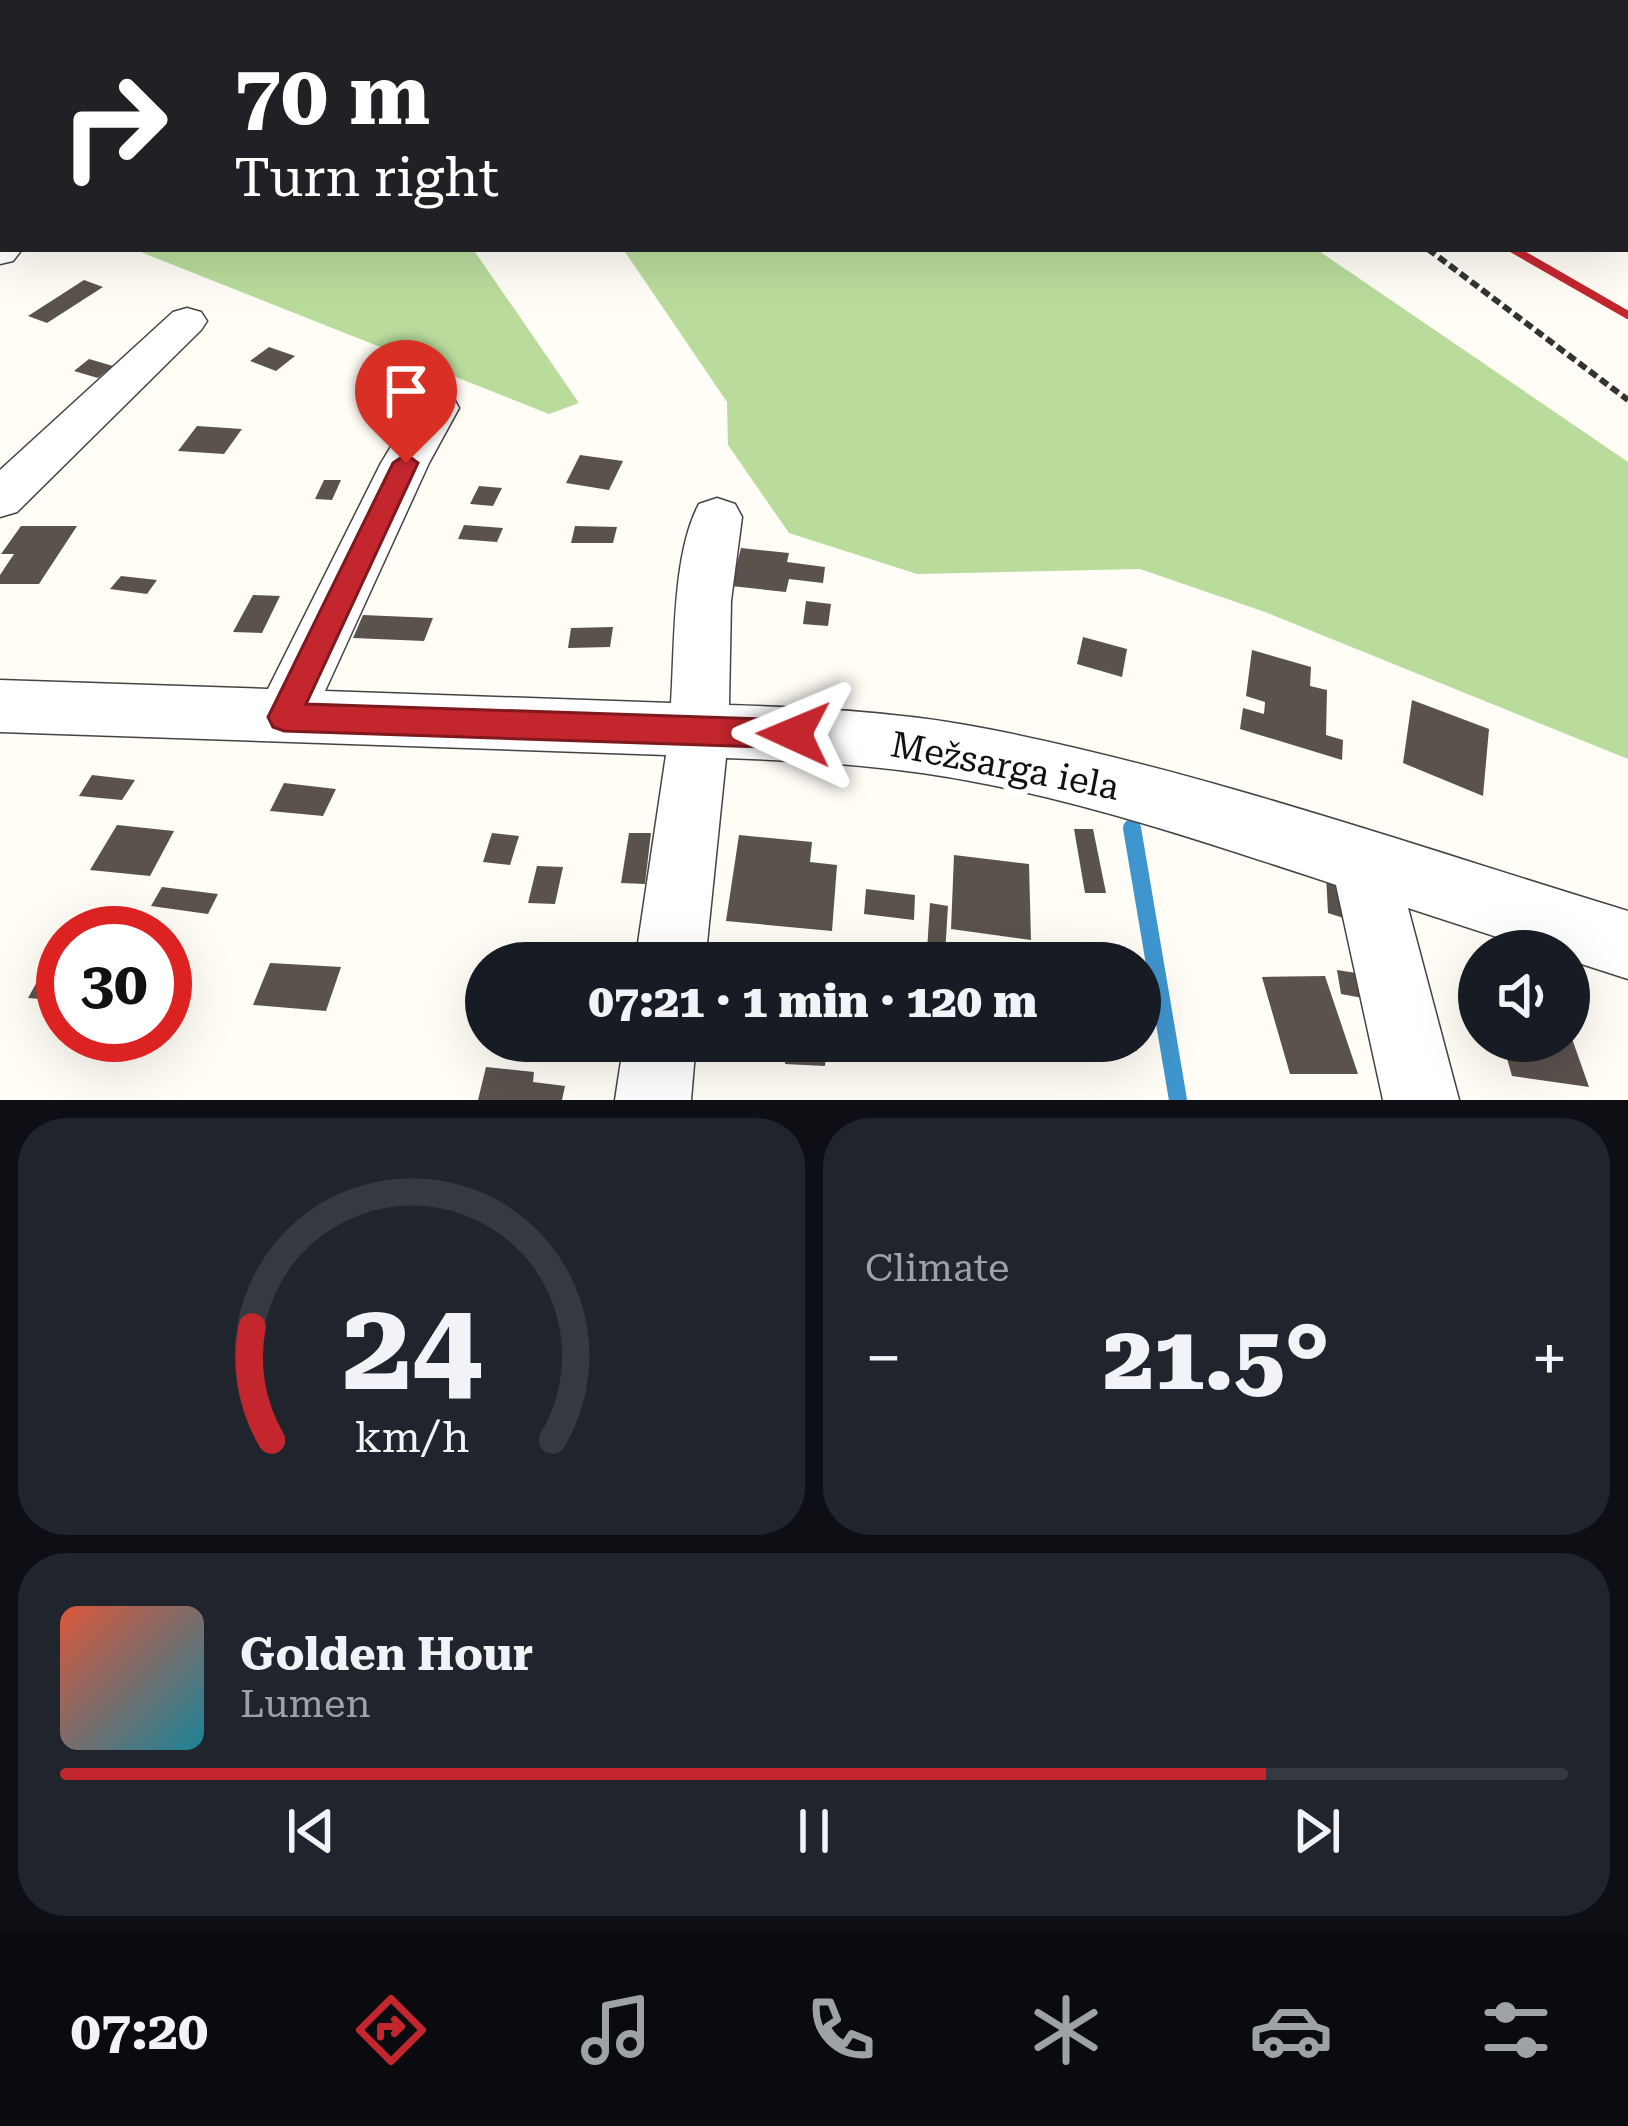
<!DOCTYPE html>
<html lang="en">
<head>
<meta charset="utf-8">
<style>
  :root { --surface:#171b24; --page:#20242c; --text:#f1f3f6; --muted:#9ea1a6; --line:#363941; --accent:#c4262e }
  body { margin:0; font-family:"Roboto Serif",serif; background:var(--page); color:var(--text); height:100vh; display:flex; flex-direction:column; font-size:45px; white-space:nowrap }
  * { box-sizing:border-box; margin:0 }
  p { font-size:39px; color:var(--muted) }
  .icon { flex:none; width:66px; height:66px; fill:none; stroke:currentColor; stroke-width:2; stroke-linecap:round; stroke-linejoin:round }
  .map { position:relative; height:1100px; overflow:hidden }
  .details { display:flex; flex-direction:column; gap:18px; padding:18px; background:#0d0f14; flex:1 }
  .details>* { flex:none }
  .hud { position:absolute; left:0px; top:0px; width:1629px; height:252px; box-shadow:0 12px 48px #0002; background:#202124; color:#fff; overflow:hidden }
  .controls { position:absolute; left:1458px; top:930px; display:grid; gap:24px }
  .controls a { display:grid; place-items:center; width:132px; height:132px; border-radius:50%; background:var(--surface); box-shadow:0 12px 48px #0002; font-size:60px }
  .speed { position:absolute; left:36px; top:906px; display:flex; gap:24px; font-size:60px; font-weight:700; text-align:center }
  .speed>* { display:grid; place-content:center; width:156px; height:156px; border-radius:50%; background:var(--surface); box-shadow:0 12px 48px #0002; line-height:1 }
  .speed .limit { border:18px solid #d22; background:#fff; color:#111 }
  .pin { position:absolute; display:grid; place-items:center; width:102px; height:102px; color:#fff; margin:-123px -51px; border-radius:50% 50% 50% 0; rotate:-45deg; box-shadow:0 0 12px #0007 }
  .pin .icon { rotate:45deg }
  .me { position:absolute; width:132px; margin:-66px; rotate:271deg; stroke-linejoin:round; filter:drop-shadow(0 0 9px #0008) }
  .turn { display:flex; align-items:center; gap:42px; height:252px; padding:0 36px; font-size:54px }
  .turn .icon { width:156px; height:156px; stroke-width:2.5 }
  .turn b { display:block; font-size:84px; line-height:102px }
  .big { font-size:90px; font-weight:800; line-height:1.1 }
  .details .card { flex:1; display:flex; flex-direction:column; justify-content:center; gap:18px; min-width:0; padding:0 42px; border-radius:48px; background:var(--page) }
  .details .dial { align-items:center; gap:0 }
  .dial svg { height:312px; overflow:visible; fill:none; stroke:var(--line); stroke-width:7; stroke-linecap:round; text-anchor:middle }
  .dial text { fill:var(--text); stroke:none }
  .song { display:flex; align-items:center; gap:36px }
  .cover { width:144px; height:144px; border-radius:18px; background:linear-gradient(135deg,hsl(10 70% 55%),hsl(190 70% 35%)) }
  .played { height:12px; border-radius:6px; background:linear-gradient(90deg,var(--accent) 80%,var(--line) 80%) }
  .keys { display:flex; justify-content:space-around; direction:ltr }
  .heat { display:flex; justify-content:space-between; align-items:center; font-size:66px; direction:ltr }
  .details .tiles { flex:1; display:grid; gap:18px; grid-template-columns:1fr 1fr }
  .card:last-child { grid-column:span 2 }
  .trip { position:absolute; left:465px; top:942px; width:696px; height:120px; border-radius:60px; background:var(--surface); box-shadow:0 12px 48px #0002; font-weight:800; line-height:120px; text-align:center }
  .menu { display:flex; height:192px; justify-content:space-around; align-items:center; background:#090b0e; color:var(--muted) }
  .menu .icon { width:84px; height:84px }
  .menu .selected { color:var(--accent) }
  .menu b { font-size:54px; color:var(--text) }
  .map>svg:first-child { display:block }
  .forest { fill:#b9dc9c }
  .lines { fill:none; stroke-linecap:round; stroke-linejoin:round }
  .stream { stroke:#3f96cf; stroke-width:18 }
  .building { fill:#5a524d }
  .minor-casing { stroke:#444; stroke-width:3 }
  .path-far1 { stroke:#333; stroke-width:4.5; stroke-dasharray:8 3; stroke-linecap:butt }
  .path { stroke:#333; stroke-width:6; stroke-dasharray:9 4.5; stroke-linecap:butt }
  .minor { fill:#fff; fill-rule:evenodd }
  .rail-far1 { stroke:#c4262e; stroke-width:6 }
  .rail { stroke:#c4262e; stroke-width:8 }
  .route { fill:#c4262e; stroke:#7f191e; stroke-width:3 }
  .labels { text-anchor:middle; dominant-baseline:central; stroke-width:12; stroke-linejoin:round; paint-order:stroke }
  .street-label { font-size:36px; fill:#111; stroke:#fff }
</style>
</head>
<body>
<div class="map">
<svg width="1628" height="1100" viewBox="0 0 1628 1100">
  <rect width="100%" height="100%" fill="#fffdf5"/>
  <g class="forest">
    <path d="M0,0H345L347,3H3V198Z"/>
    <path d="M453,0H968L972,3H456Z"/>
    <path d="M133,249H473L579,403L549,414Z"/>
    <path d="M623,249H1316L1628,462V759L1265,612L1140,569L917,574L789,533L728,445L727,402Z"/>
  </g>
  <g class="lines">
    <path class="stream" d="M1132,828L1178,1100"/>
  </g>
  <g class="building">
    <path d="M84,280L103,287L47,323L28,316Z"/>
    <path d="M269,347L295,356L276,371L250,361Z"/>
    <path d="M89,359L113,366L98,378L74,371Z"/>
    <path d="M197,426L242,429L224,454L178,451Z"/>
    <path d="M580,455L623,461L609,490L566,483Z"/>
    <path d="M324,480H341L332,500L315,499Z"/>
    <path d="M479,486L502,488L493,506L470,504Z"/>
    <path d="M464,525L503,528L497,542L458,539Z"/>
    <path d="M21,526H77L39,584H0V575L14,554H1Z"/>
    <path d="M575,526L617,527L613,543H571Z"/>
    <path d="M741,548L789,553L787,562L825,567L823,583L789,579L786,592L731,586Z"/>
    <path d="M121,576L157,580L147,594L110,589Z"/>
    <path d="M253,595L280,596L262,633L233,632Z"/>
    <path d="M806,601L831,604L828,626L803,624Z"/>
    <path d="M363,615L433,618L424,641L353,638Z"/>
    <path d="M613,627L610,647L568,648L571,628Z"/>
    <path d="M1083,637L1127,649L1122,677L1077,664Z"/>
    <path d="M1252,650L1311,667L1310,686L1327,690L1326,735L1343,740L1342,760L1240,729L1243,708L1264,714L1265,702L1246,696Z"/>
    <path d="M1412,700L1489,729L1483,796L1403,763Z"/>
    <path d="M92,775L135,780L122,800L79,796Z"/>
    <path d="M284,783L336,789L323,816L270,811Z"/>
    <path d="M117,825L174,831L150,876L90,870Z"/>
    <path d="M1074,829H1093L1106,893H1085Z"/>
    <path d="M492,833L519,836L510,865L483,862Z"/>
    <path d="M629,833H651L645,884L621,883Z"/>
    <path d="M739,835L812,842L810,862L837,865L832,931L726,921Z"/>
    <path d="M954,855L1029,864L1031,940L951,929Z"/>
    <path d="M537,866L563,867L555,904L528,903Z"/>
    <path d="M1326,875L1354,884L1362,924L1328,913Z"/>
    <path d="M162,887L218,894L208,914L151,906Z"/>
    <path d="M866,889L915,895L914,920L864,914Z"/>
    <path d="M930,903L948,906L945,954L927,951Z"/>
    <path d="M72,919L124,924L119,933H64Z"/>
    <path d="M63,935V1001L28,998Z"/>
    <path d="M270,963L341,967L326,1011L253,1005Z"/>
    <path d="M1337,970L1363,974L1368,999L1341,994Z"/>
    <path d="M1325,976L1358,1074H1290L1262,977Z"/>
    <path d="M1570,1033L1589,1087L1512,1076L1502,1041H1569Z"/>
    <path d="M787,1041H827L825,1066L785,1064Z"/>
    <path d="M1088,1041H1136L1137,1051L1089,1048Z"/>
    <path d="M486,1067L534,1072L533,1082L565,1086L562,1100H478Z"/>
  </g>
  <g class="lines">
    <g class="minor-casing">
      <g id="minor">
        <path d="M0,241L3,249L20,252L13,261L0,264Z"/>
        <path d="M187,308L201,312L207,321L201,330L17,512L0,517V470L173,312Z"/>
        <path d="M437,393L453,397L459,408L429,463L325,691L671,703C675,645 672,554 699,504L717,498L735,504L742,517L731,601L729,705C818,708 906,712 993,730C1209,773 1418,847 1628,911V979L1569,960V951H1540L1408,908L1459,1100H1383L1336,885C1223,848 1109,809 991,785C904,767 815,761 726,758L705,963H635L666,755L0,732V680L268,689L381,463L421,397Z"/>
        <path d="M624,1041H696L691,1100H615Z"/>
      </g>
    </g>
    <path class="path-far1" d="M1072,0L1076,3"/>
    <path class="path" d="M1428,249L1628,400"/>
    <use href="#minor" class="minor"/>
    <path class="rail-far1" d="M1130,0L1135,3"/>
    <path class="rail" d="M1513,249L1628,315"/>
  </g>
  <path class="route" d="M406,454L418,463L306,704L794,720L805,724L809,734L805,744L794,748L284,731L273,727L268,717L273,707L393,463Z"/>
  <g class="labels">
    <g class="street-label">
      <text transform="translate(1005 766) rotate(11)">Mežsarga iela</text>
    </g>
  </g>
</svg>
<div class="controls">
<a><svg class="icon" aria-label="sound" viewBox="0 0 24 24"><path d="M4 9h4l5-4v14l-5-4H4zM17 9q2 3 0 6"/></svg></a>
</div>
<div class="speed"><div class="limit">30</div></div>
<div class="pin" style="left:406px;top:463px;background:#d93025"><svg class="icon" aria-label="arrive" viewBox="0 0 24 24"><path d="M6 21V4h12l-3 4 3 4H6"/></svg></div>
<svg class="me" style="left:794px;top:734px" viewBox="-20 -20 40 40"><path d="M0-17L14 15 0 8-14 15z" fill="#c4262e" stroke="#fff" stroke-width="4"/></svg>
<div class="trip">07:21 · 1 min · 120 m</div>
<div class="hud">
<div class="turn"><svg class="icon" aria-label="right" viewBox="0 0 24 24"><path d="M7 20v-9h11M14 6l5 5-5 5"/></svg><div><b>70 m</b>Turn right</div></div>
</div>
</div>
<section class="details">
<div class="tiles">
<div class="card dial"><svg viewBox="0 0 100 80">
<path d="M14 69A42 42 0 1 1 86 69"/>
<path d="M14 69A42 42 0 0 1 9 40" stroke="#c4262e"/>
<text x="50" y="56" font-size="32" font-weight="700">24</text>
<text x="50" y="72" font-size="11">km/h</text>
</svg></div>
<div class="card"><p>Climate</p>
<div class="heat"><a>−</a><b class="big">21.5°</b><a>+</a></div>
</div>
<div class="card">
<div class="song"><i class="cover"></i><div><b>Golden Hour</b><p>Lumen</p></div></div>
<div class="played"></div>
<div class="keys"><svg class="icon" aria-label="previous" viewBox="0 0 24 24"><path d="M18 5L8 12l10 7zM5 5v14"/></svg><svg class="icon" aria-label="pause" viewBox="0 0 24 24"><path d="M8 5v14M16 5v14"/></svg><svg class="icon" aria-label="next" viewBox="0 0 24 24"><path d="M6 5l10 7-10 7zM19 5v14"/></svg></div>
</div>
</div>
</section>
<nav class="menu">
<b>07:20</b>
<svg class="icon selected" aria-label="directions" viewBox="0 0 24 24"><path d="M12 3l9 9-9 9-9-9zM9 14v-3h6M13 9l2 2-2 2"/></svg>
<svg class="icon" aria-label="music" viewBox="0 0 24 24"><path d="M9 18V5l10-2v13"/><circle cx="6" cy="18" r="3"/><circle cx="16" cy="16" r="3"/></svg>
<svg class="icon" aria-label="phone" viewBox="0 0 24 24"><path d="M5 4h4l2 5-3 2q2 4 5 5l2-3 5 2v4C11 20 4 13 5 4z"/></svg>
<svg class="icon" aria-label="climate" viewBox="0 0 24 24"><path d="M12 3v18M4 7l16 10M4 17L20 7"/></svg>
<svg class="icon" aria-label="car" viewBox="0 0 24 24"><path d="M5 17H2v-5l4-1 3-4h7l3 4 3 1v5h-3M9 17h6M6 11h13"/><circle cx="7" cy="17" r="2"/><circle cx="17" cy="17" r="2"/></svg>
<svg class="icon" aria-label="filters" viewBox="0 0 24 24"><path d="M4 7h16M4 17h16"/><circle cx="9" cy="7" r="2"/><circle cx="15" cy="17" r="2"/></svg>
</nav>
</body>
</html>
